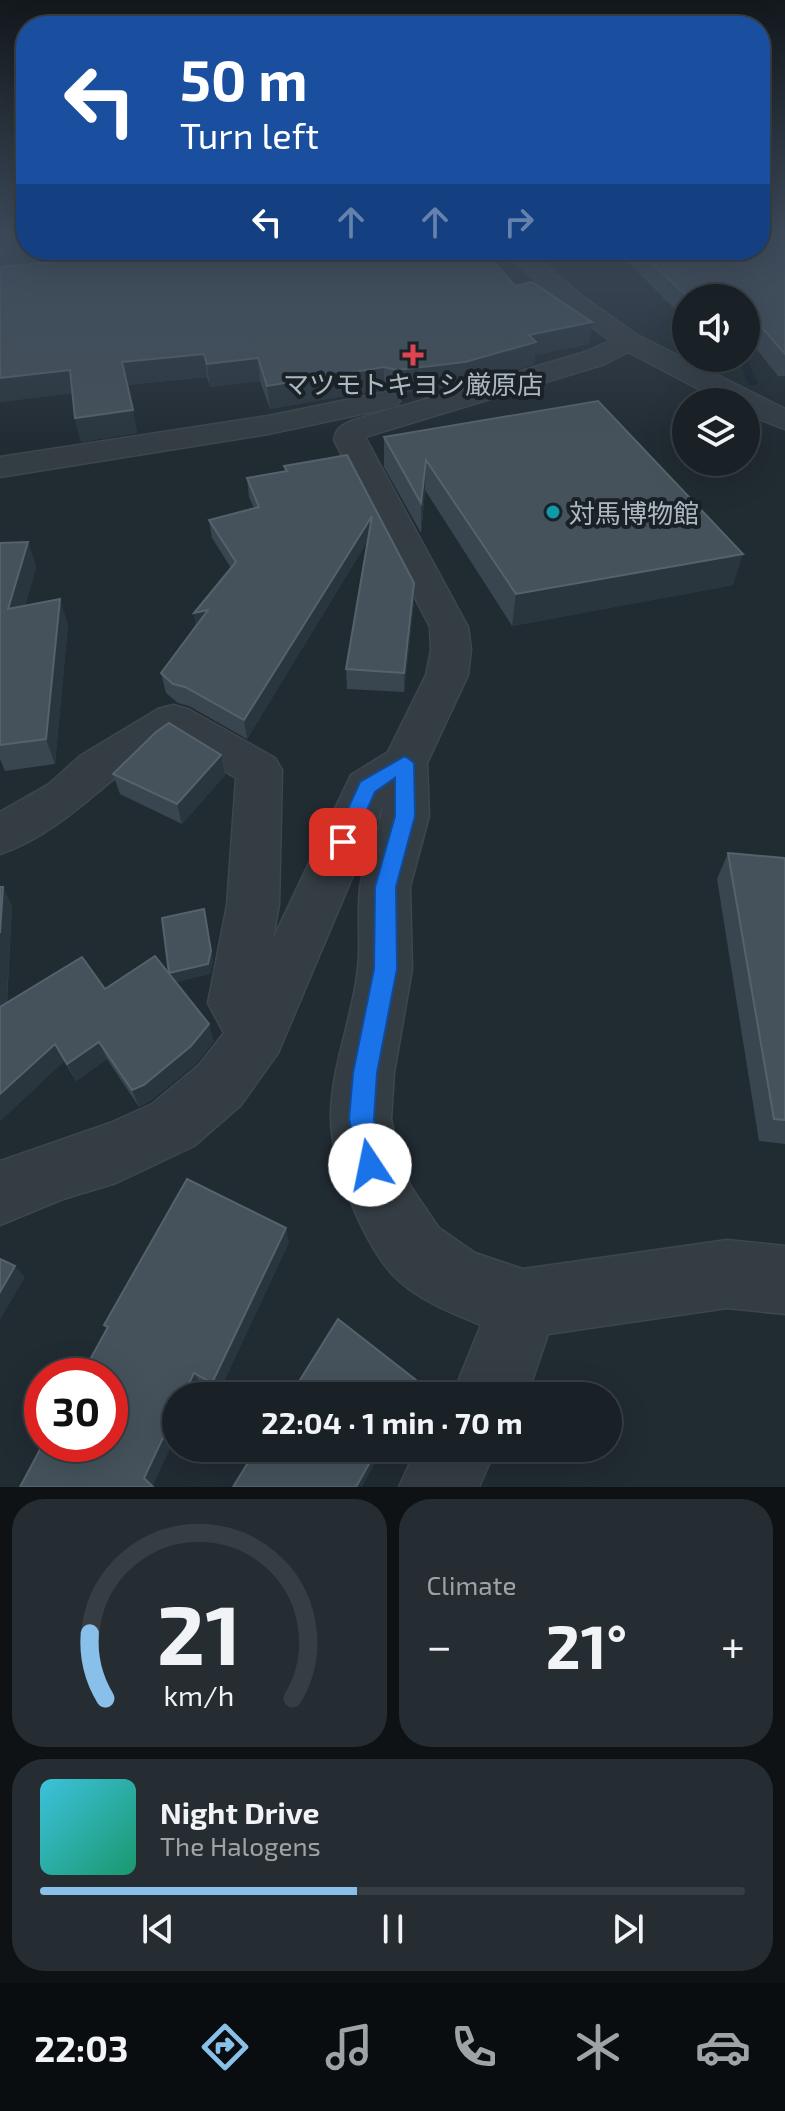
<!DOCTYPE html>
<html lang="en">
<head>
<meta charset="utf-8">
<style>
  :root { --surface:#192026; --page:#262d32; --text:#f1f3f6; --muted:#9fa3a7; --line:#373e43; --accent:#89c0ea }
  body { margin:0; font-family:"Exo 2","Noto Sans JP",sans-serif; background:var(--page); color:var(--text); height:100vh; display:flex; flex-direction:column; font-size:30px; white-space:nowrap }
  * { box-sizing:border-box; margin:0 }
  p { font-size:26px; color:var(--muted) }
  .icon { flex:none; width:44px; height:44px; fill:none; stroke:currentColor; stroke-width:2; stroke-linecap:round; stroke-linejoin:round }
  .map { position:relative; height:1487px; overflow:hidden }
  .panel { display:flex; flex-direction:column; gap:12px; padding:12px; background:#0e1215; flex:1 }
  .panel>* { flex:none }
  .guide { position:absolute; left:16px; top:16px; width:754px; height:244px; border-radius:32px; box-shadow:0 8px 32px #0002,0 0 0 2px var(--line); background:#1a4fa0; color:#fff; overflow:hidden }
  .controls { position:absolute; left:672px; top:284px; display:grid; gap:16px }
  .controls a { display:grid; place-items:center; width:88px; height:88px; border-radius:50%; background:var(--surface); box-shadow:0 8px 32px #0002,0 0 0 2px var(--line); font-size:40px }
  .speed { position:absolute; left:24px; top:1358px; display:flex; gap:16px; font-size:40px; font-weight:700; text-align:center }
  .speed>* { display:grid; place-content:center; width:104px; height:104px; border-radius:50%; background:var(--surface); box-shadow:0 8px 32px #0002,0 0 0 2px var(--line); line-height:1 }
  .speed .limit { border:12px solid #d22; background:#fff; color:#111 }
  .pin { position:absolute; display:grid; place-items:center; width:68px; height:68px; color:#fff; margin:-34px; border-radius:16px; box-shadow:0 4px 12px #0006 }
  .me { position:absolute; width:88px; margin:-44px; rotate:349deg; stroke-linejoin:round; filter:drop-shadow(0 0 6px #0008) }
  .turn { display:flex; align-items:center; gap:28px; height:168px; padding:0 32px; font-size:36px }
  .turn .icon { width:104px; height:104px; stroke-width:2.5 }
  .turn b { display:block; font-size:56px; line-height:68px }
  .lanes { display:flex; align-items:center; height:76px; padding:0 32px; background:#0003; justify-content:center; gap:40px; direction:ltr }
  .lanes .off { opacity:.35 }
  .big { font-size:60px; font-weight:700; line-height:1.1 }
  .panel .card { flex:1; display:flex; flex-direction:column; justify-content:center; gap:12px; min-width:0; padding:0 28px; border-radius:32px; background:var(--page) }
  .panel .dial { align-items:center; gap:0 }
  .dial svg { height:208px; overflow:visible; fill:none; stroke:var(--line); stroke-width:7; stroke-linecap:round; text-anchor:middle }
  .dial text { fill:var(--text); stroke:none }
  .song { display:flex; align-items:center; gap:24px }
  .cover { width:96px; height:96px; border-radius:12px; background:linear-gradient(135deg,hsl(190 70% 55%),hsl(160 70% 35%)) }
  .played { height:8px; border-radius:4px; background:linear-gradient(90deg,var(--accent) 45%,var(--line) 45%) }
  .keys { display:flex; justify-content:space-around; direction:ltr }
  .heat { display:flex; justify-content:space-between; align-items:center; font-size:44px; direction:ltr }
  .panel .tiles { flex:1; display:grid; gap:12px; grid-template-columns:1fr 1fr }
  .card:last-child { grid-column:span 2 }
  .trip { position:absolute; left:162px; top:1382px; width:460px; height:80px; border-radius:40px; background:var(--surface); box-shadow:0 8px 32px #0002,0 0 0 2px var(--line); font-weight:700; line-height:80px; text-align:center }
  .dock { display:flex; height:128px; justify-content:space-around; align-items:center; background:#0a0d0f; color:var(--muted) }
  .dock .icon { width:56px; height:56px }
  .dock .current { color:var(--accent) }
  .dock b { font-size:36px; color:var(--text) }
  .map>svg:first-child { display:block }
  .lines { fill:none; stroke-linecap:round; stroke-linejoin:round }
  .stream { fill:#16242e; fill-rule:evenodd }
  .minor-casing { stroke:#3d464d; stroke-width:3 }
  .tertiary-casing { stroke:#3d464d; stroke-width:3 }
  .minor { fill:#343d43; fill-rule:evenodd }
  .tertiary { fill:#343d43; fill-rule:evenodd }
  .wall { fill:#39464f }
  .shaded-wall { fill:#2a363e }
  .building { fill:#45525b; stroke:#56626b; stroke-width:2 }
  .route { fill:#1a73e8; stroke:#114b97; stroke-width:2 }
  .health-dot { fill:#e0444e; stroke:#1a2228; stroke-width:3 }
  .culture-dot { fill:#0f9aa8; stroke:#1a2228; stroke-width:3 }
  .labels { text-anchor:middle; dominant-baseline:central; stroke-width:8; stroke-linejoin:round; paint-order:stroke }
  .far-poi-label { font-size:26px; fill:#aeb8c0; stroke:#1a2228 }
</style>
</head>
<body>
<div class="map">
<svg width="785" height="1487" viewBox="0 0 785 1487">
  <rect width="100%" height="100%" fill="#212b32"/>
  <g class="lines">
    <path class="stream" d="M746,357L758,383L757,385H749L737,358Z"/>
    <g class="minor-casing">
      <g id="minor">
        <path d="M0,238H14L31,276L27,281H11C1,267 0,254 0,238Z"/>
        <path d="M628,333L637,335L641,341L637,347L605,364L365,437L468,627L471,650L468,675L427,763L429,816L410,887L412,969L394,1073L391,1119L401,1164L411,1187L439,1228L475,1253L523,1269L727,1240L785,1246V1314L727,1308L548,1334L527,1396H452L481,1325C451,1313 415,1299 392,1274C362,1240 331,1163 331,1117C331,1066 353,1018 358,968C361,942 357,915 360,889C363,861 381,835 382,807L278,1053L241,1105L194,1146L116,1183L63,1199L0,1225V1161L110,1123L152,1104L199,1065L224,1033L208,1003L227,905L236,778L174,740C153,754 129,766 110,782C77,810 42,840 0,854V812L49,784L80,756L158,709L173,705L188,709L275,758L282,770L279,905L273,939L351,775L388,752L426,675L431,650L430,627L334,440C336,428 341,426 351,421L585,352Z"/>
        <path d="M385,392L395,395L400,401L395,407L268,434L0,477V457L268,416Z"/>
        <path d="M417,1448H496L479,1487H399Z"/>
      </g>
    </g>
    <g class="tertiary-casing">
      <path id="tertiary" d="M503,250H528L582,296L637,335L785,409V429L746,414V402H723L619,347L564,306Z"/>
    </g>
    <use href="#minor" class="minor"/>
    <use href="#tertiary" class="tertiary"/>
  </g>
  <g class="wall">
    <path d="M17,238L515,286L589,344L535,355L534,364L464,385L397,393L384,389L270,409L260,381L210,387L207,377L127,385L137,433L81,442L75,418L72,393L0,402V261L1,267L29,264Z"/>
    <path d="M785,238V376H778L746,336V298H686V320L615,250H760Z"/>
    <path d="M384,437L733,585L512,626L425,490L421,533L384,467Z"/>
    <path d="M347,455L414,602L404,692L347,689L346,669L367,542L247,739L189,706L178,703L166,693L161,673L196,626L194,613L231,568L212,538L209,520L254,508L249,497L247,478L285,472L284,466Z"/>
    <path d="M28,542L36,567L25,606L68,624L55,764L5,771L0,759V543Z"/>
    <path d="M221,755L225,775L182,824L120,794L113,774Z"/>
    <path d="M728,853L785,861V1144L759,1141L717,879Z"/>
    <path d="M0,887L12,906L7,1003L105,989L169,974L204,909L213,961L210,974L176,982L214,1041L197,1063L150,1101L139,1107L107,1059L76,1081L64,1061L0,1121Z"/>
    <path d="M289,1242L218,1394L201,1384L195,1396H176L153,1485L155,1487H20L107,1329L104,1325Z"/>
  </g>
  <g class="shaded-wall">
    <path d="M24,245H26V250H182L29,265Z"/>
    <path d="M592,322L589,344L535,355L534,364L464,385L397,393V370L529,335Z"/>
    <path d="M204,354L207,377L127,385L122,362Z"/>
    <path d="M258,358L260,381L210,387L207,364Z"/>
    <path d="M384,367V389L270,409L267,386Z"/>
    <path d="M70,370L75,393L0,402V378Z"/>
    <path d="M133,410L137,433L81,442L75,418Z"/>
    <path d="M426,460L425,490L421,533V503Z"/>
    <path d="M372,516V534L247,739L244,720Z"/>
    <path d="M28,542L36,567L17,634L8,609Z"/>
    <path d="M743,554L733,585L512,626L516,594Z"/>
    <path d="M414,583V602L404,692V673Z"/>
    <path d="M60,599L68,624L55,764L46,739Z"/>
    <path d="M208,610L197,632L194,613Z"/>
    <path d="M221,755L225,775L182,824L177,804Z"/>
    <path d="M3,887L12,906L5,1028L0,1019V933Z"/>
    <path d="M204,909L213,961L210,974L172,983L169,973Z"/>
    <path d="M209,1024L214,1041L197,1063L150,1101L139,1107L132,1090Z"/>
    <path d="M99,1042L107,1059L76,1081L67,1064Z"/>
    <path d="M55,1044L64,1061L0,1121V1094Z"/>
    <path d="M286,1228L289,1242L218,1394L212,1383Z"/>
    <path d="M15,1266L25,1277L0,1320V1292Z"/>
    <path d="M194,1373L201,1384L195,1396H183Z"/>
    <path d="M416,1380L415,1391L412,1396H407Z"/>
    <path d="M176,1410V1436L153,1485L155,1487H153L144,1478Z"/>
    <path d="M378,1448H383L362,1487H356Z"/>
  </g>
  <g class="building">
    <path d="M21,238H26V245H24Z"/>
    <path d="M760,238H785V354L746,309V298H689L638,250H760Z"/>
    <path d="M177,250H484L515,286L532,282L592,322L529,335L536,342L465,362L397,370L384,367L267,386L258,358L207,364L204,354L122,362L133,410L75,418L70,370L0,378V267Z"/>
    <path d="M598,401L743,554L516,594L426,460L421,503L384,437Z"/>
    <path d="M347,455L414,583L404,673L346,669L372,516L244,720L185,687L173,684L161,673L208,610L194,613L236,562L209,520L259,507L247,478L287,471L284,466Z"/>
    <path d="M28,542L8,609L60,599L46,739L0,745V543Z"/>
    <path d="M169,723L221,755L177,804L113,774L156,732Z"/>
    <path d="M728,853L784,858L785,861V1120L774,1119Z"/>
    <path d="M0,887H3L0,933Z"/>
    <path d="M204,909L211,951L208,964L169,973L162,918Z"/>
    <path d="M155,956L209,1024L191,1046L144,1085L132,1090L99,1042L67,1064L55,1044L0,1094V1007L82,957L105,989Z"/>
    <path d="M187,1179L286,1228L212,1383L194,1373L183,1396H176V1410L144,1478L153,1487H20L43,1444H110V1376H81L108,1327L104,1325Z"/>
    <path d="M0,1259L15,1266L0,1292Z"/>
    <path d="M338,1319L416,1380L407,1396H290Z"/>
    <path d="M257,1448H378L356,1487H233Z"/>
  </g>
  <linearGradient id="sky" x2="0" y2="1"><stop stop-color="#12181c"/><stop offset="0.53" stop-color="#3d4a5a"/><stop offset="1" stop-color="#3d4a5a" stop-opacity="0"/></linearGradient>
  <rect width="785" height="446" fill="url(#sky)"/>
  <path class="route" d="M405,756L414,763L415,816L396,887L397,969L377,1073L374,1119L383,1165L379,1174L370,1178L361,1174L349,1119L353,1073L374,969L375,887L395,816V778L375,792L350,848H336L333,842L360,782Z"/>
  <path class="health-dot" d="M409 343h8v8h8v8h-8v8h-8v-8h-8v-8h8z"/>
  <circle class="culture-dot" cx="553" cy="512" r="8"/>
  <g class="labels">
    <g class="far-poi-label">
      <text x="413" y="383">マツモトキヨシ厳原店</text>
      <text x="569" y="512" text-anchor="start">対馬博物館</text>
    </g>
  </g>
</svg>
<div class="controls">
<a><svg class="icon" aria-label="sound" viewBox="0 0 24 24"><path d="M4 9h4l5-4v14l-5-4H4zM17 9q2 3 0 6"/></svg></a>
<a><svg class="icon" aria-label="layers" viewBox="0 0 24 24"><path d="M12 4l9 5-9 5-9-5zM3 14l9 5 9-5"/></svg></a>
</div>
<div class="speed"><div class="limit">30</div></div>
<div class="pin" style="left:343px;top:842px;background:#d93025"><svg class="icon" aria-label="arrive" viewBox="0 0 24 24"><path d="M6 21V4h12l-3 4 3 4H6"/></svg></div>
<svg class="me" style="left:370px;top:1165px" viewBox="-20 -20 40 40"><circle r="19" fill="#fff"/><path d="M0-13L10 11 0 6-10 11z" fill="#1a73e8"/></svg>
<div class="trip">22:04 · 1 min · 70 m</div>
<div class="guide">
<div class="turn"><svg class="icon" aria-label="left" viewBox="0 0 24 24"><path d="M17 20v-9H6M10 6l-5 5 5 5"/></svg><div><b>50 m</b>Turn left</div></div>
<div class="lanes"><svg class="icon" aria-label="left" viewBox="0 0 24 24"><path d="M17 20v-9H6M10 6l-5 5 5 5"/></svg><svg class="icon off" aria-label="ahead" viewBox="0 0 24 24"><path d="M12 20V5M6 11l6-6 6 6"/></svg><svg class="icon off" aria-label="ahead" viewBox="0 0 24 24"><path d="M12 20V5M6 11l6-6 6 6"/></svg><svg class="icon off" aria-label="right" viewBox="0 0 24 24"><path d="M7 20v-9h11M14 6l5 5-5 5"/></svg></div>
</div>
</div>
<section class="panel">
<div class="tiles">
<div class="card dial"><svg viewBox="0 0 100 80">
<path d="M14 69A42 42 0 1 1 86 69"/>
<path d="M14 69A42 42 0 0 1 8 44" stroke="#89c0ea"/>
<text x="50" y="56" font-size="32" font-weight="700">21</text>
<text x="50" y="72" font-size="11">km/h</text>
</svg></div>
<div class="card"><p>Climate</p>
<div class="heat"><a>−</a><b class="big">21°</b><a>+</a></div>
</div>
<div class="card">
<div class="song"><i class="cover"></i><div><b>Night Drive</b><p>The Halogens</p></div></div>
<div class="played"></div>
<div class="keys"><svg class="icon" aria-label="previous" viewBox="0 0 24 24"><path d="M18 5L8 12l10 7zM5 5v14"/></svg><svg class="icon" aria-label="pause" viewBox="0 0 24 24"><path d="M8 5v14M16 5v14"/></svg><svg class="icon" aria-label="next" viewBox="0 0 24 24"><path d="M6 5l10 7-10 7zM19 5v14"/></svg></div>
</div>
</div>
</section>
<nav class="dock">
<b>22:03</b>
<svg class="icon current" aria-label="directions" viewBox="0 0 24 24"><path d="M12 3l9 9-9 9-9-9zM9 14v-3h6M13 9l2 2-2 2"/></svg>
<svg class="icon" aria-label="music" viewBox="0 0 24 24"><path d="M9 18V5l10-2v13"/><circle cx="6" cy="18" r="3"/><circle cx="16" cy="16" r="3"/></svg>
<svg class="icon" aria-label="phone" viewBox="0 0 24 24"><path d="M5 4h4l2 5-3 2q2 4 5 5l2-3 5 2v4C11 20 4 13 5 4z"/></svg>
<svg class="icon" aria-label="climate" viewBox="0 0 24 24"><path d="M12 3v18M4 7l16 10M4 17L20 7"/></svg>
<svg class="icon" aria-label="car" viewBox="0 0 24 24"><path d="M5 17H2v-5l4-1 3-4h7l3 4 3 1v5h-3M9 17h6M6 11h13"/><circle cx="7" cy="17" r="2"/><circle cx="17" cy="17" r="2"/></svg>
</nav>
</body>
</html>
